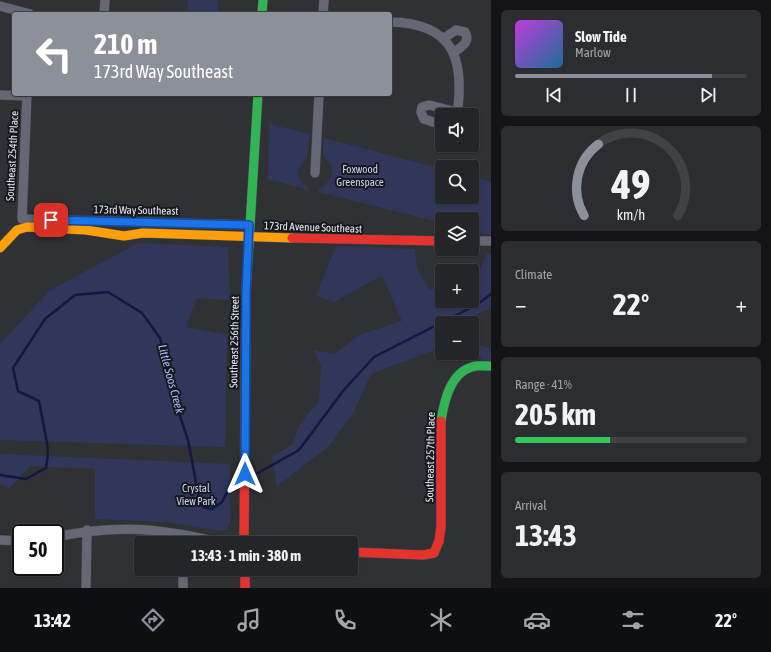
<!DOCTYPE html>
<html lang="en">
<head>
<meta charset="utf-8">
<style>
  :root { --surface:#242528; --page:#2c2d30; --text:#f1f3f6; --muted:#a3a5a8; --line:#414245; --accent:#8c9099 }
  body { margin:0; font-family:"Asap Condensed",sans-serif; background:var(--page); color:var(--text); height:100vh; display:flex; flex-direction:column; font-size:15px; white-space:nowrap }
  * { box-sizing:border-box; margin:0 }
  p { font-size:13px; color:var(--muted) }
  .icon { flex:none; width:22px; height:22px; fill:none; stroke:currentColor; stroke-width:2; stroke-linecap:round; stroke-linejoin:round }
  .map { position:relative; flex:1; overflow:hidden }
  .sheet { display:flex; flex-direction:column; gap:10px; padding:10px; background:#141416; width:280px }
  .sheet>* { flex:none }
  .hud { position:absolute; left:12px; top:12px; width:380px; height:84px; border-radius:4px; box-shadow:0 1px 3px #0004,0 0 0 1px var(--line); background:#8c9099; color:#fff; overflow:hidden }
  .controls { position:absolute; left:435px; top:108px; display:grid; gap:8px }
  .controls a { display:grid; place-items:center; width:44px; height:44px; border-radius:4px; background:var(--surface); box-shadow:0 1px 3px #0004,0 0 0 1px var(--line); font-size:20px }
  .speed { position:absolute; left:12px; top:524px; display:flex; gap:8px; font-size:20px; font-weight:700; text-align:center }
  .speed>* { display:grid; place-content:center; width:52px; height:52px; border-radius:50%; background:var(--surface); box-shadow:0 1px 3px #0004,0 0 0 1px var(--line); line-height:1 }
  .speed .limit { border:2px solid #111; border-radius:6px; background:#fff; color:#111 }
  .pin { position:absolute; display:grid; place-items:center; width:34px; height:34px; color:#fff; margin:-17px; border-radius:8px; box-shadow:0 2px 6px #0006 }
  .me { position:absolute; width:44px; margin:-22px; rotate:0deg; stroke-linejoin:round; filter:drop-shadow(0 0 3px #0008) }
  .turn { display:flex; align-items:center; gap:14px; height:84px; padding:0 16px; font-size:18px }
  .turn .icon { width:52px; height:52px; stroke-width:2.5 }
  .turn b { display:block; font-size:28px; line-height:34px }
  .big { font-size:30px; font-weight:700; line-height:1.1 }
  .sheet .tile { flex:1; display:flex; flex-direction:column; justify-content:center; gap:6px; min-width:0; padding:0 14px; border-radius:6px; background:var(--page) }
  .sheet .dial { align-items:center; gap:0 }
  .dial svg { height:104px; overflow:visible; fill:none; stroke:var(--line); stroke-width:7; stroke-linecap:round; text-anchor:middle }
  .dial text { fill:var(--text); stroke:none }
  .song { display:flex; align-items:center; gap:12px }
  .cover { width:48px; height:48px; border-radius:6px; background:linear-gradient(135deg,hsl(290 70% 55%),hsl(200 70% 35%)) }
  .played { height:4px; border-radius:2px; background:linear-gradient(90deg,var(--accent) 85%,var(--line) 85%) }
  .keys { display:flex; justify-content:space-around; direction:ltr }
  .heat { display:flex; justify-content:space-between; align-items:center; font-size:22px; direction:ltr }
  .charge { height:6px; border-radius:3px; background:linear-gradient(90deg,#34c759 41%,var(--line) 0) }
  .trip { position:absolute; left:134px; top:536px; width:224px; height:40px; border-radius:4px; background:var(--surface); box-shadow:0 1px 3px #0004,0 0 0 1px var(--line); font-weight:700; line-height:40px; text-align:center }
  .tabs { display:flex; height:64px; justify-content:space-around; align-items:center; background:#0e0f10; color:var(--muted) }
  .tabs .icon { width:28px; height:28px }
  .tabs .selected { color:var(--accent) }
  .tabs b { font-size:18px; color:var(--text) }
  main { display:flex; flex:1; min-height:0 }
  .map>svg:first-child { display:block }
  .green { fill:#30375b }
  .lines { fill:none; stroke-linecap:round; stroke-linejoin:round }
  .stream { stroke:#141742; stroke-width:2.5 }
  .street-casing { stroke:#4b4c4e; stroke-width:10 }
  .fast-casing { stroke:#4b4c4e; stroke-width:10 }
  .slow-casing { stroke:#4b4c4e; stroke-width:10 }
  .jam-casing { stroke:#4b4c4e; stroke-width:10 }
  .street { stroke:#656774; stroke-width:9 }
  .fast { stroke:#30b455; stroke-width:9 }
  .slow { stroke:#ff9f0a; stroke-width:9 }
  .jam { stroke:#e5322d; stroke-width:9 }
  .route-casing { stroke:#114b97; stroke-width:10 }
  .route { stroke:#1a73e8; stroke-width:7 }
  .labels { text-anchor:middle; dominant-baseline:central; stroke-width:4; stroke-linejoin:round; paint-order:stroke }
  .street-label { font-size:11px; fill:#e9ebf1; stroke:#17181c }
  .park-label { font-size:11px; fill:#cdd6f7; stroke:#17181c }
  .water-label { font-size:12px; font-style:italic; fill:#abbbfc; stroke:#17181c }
</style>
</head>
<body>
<main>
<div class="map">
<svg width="491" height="588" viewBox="0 0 491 588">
  <rect width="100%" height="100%" fill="#303135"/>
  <g class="green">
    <path d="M188,0H217L219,14H187Z"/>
    <path d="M269,124L310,134L307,157L300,166L298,175L300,181L309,189V190L268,179Z"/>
    <path d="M324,138L442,169V197H472V177L491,182V235L472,230V219H442V223L319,192V188L324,187L332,175V166L323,155Z"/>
    <path d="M138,243L228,247L230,300L197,298L186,327L227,335L225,447L0,440V344L49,291Z"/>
    <path d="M336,246L415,249L417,269L430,290L442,286V301H472V277L478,275L487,253L491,254V308L470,317L471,323H442V347L371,374L353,413L329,446L277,486L272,457L292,445L300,424L319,402L321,366L314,350L335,354L359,335L402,321L382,275L335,302L316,296Z"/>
    <path d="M472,325L476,344L491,349V364L470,353H472Z"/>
    <path d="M0,454L230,464V523L227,529L221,531L166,522L95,519V469L30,466L9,489L0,484Z"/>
  </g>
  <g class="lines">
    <g class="stream">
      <path d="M258,473L299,450L343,391L374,357L478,304L491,294"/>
      <path d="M0,475L26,479L46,468L48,454L47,443L39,401L18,391L13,368L45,319L75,295L108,292L142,313L160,338L174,398L188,440L198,493L203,507L212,509L222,502L228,490"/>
    </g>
    <g class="street-casing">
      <g id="street">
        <path d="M0,6L30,14"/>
        <path d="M104,14L105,0"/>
        <path d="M323,14L324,0"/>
        <path d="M390,22C454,23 465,59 457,115"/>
        <path d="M443,39L456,30L465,32C471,42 461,47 453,53"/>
        <path d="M27,94L22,219L249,225"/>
        <path d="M0,95L27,96"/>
        <path d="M442,125L424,119L421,112L422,107L429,105L457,112"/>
        <path d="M315,173L319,94"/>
        <path d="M472,241H491"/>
        <path d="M55,537C119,524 160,528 222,543"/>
        <path d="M0,540L21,541"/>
        <path d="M86,588L87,530"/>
        <path d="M183,588V569"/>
      </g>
    </g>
    <g class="fast-casing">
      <g id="fast">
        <path d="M262,14L263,0"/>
        <path d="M246,292L258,94"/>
        <path d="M441,421C444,402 450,373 472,367C478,365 485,366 491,366"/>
      </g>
    </g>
    <g class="slow-casing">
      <path id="slow" d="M0,248L17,230L27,227L86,230L124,236L143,233L292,238"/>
    </g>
    <g class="jam-casing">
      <g id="jam">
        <path d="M292,238L442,241"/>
        <path d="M244,543L246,292"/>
        <path d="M351,552L423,555L434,553L439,541L441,527V421"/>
        <path d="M245,569V588"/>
      </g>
    </g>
    <use href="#street" class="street"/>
    <use href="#fast" class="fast"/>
    <use href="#slow" class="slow"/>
    <use href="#jam" class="jam"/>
  </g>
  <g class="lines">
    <g class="route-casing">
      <path id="route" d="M51,220L249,225L246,293L245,474"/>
    </g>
    <use href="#route" class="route"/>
  </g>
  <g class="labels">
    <g class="street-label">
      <text transform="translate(12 156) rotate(-87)">Southeast 254th Place</text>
      <text transform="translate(136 210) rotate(1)">173rd Way Southeast</text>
      <text transform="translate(313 227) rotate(2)">173rd Avenue Southeast</text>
      <text transform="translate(234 342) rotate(-89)">Southeast 256th Street</text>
      <text transform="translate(430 457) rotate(-89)">Southeast 257th Place</text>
    </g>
    <g class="park-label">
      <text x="360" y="169">Foxwood<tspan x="360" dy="13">Greenspace</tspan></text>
      <text x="196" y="488">Crystal<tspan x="196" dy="13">View Park</tspan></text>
    </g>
    <g class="water-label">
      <text transform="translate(171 379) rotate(75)">Little Soos Creek</text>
    </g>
  </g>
</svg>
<div class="controls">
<a><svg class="icon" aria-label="sound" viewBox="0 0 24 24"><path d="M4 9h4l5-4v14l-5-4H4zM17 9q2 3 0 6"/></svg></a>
<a><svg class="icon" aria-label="search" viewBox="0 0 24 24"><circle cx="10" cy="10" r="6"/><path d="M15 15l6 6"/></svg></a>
<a><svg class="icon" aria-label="layers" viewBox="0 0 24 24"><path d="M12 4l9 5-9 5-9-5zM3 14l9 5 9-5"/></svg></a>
<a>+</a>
<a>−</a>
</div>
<div class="speed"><div class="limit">50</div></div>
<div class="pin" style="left:51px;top:220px;background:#d93025"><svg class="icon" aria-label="arrive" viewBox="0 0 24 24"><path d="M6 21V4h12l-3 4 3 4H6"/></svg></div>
<svg class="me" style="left:245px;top:474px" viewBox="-20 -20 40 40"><path d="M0-17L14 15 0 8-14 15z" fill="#1a73e8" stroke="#fff" stroke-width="4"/></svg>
<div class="trip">13:43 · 1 min · 380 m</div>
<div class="hud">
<div class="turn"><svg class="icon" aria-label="left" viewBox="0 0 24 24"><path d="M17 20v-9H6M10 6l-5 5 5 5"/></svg><div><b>210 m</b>173rd Way Southeast</div></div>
</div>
</div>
<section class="sheet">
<div class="tile">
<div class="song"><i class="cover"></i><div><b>Slow Tide</b><p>Marlow</p></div></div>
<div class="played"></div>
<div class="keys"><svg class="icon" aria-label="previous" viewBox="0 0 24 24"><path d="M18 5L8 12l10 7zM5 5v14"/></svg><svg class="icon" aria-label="pause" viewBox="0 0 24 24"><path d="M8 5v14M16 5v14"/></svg><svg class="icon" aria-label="next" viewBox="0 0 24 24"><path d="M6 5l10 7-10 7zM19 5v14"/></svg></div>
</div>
<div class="tile dial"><svg viewBox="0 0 100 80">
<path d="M14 69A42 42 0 1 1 86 69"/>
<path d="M14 69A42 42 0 0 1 25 14" stroke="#8c9099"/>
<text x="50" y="56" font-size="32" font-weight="700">49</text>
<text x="50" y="72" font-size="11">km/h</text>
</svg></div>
<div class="tile"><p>Climate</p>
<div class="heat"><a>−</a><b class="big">22°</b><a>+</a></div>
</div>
<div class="tile"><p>Range · 41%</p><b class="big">205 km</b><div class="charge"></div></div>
<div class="tile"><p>Arrival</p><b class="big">13:43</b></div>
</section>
</main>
<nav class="tabs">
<b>13:42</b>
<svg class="icon selected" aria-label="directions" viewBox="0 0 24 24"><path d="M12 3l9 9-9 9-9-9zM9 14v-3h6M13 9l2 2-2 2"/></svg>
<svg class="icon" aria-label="music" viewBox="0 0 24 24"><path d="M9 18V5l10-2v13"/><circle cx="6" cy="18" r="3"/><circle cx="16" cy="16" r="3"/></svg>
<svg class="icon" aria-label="phone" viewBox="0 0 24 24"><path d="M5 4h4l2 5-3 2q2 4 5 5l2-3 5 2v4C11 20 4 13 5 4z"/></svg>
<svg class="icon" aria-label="climate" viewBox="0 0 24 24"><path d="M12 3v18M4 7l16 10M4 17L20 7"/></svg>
<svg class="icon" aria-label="car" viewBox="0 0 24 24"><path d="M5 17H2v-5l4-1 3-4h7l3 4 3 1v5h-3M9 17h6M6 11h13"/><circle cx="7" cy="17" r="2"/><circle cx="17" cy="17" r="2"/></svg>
<svg class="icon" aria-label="filters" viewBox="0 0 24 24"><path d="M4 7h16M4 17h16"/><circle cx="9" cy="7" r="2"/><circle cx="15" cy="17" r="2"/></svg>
<b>22°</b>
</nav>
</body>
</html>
